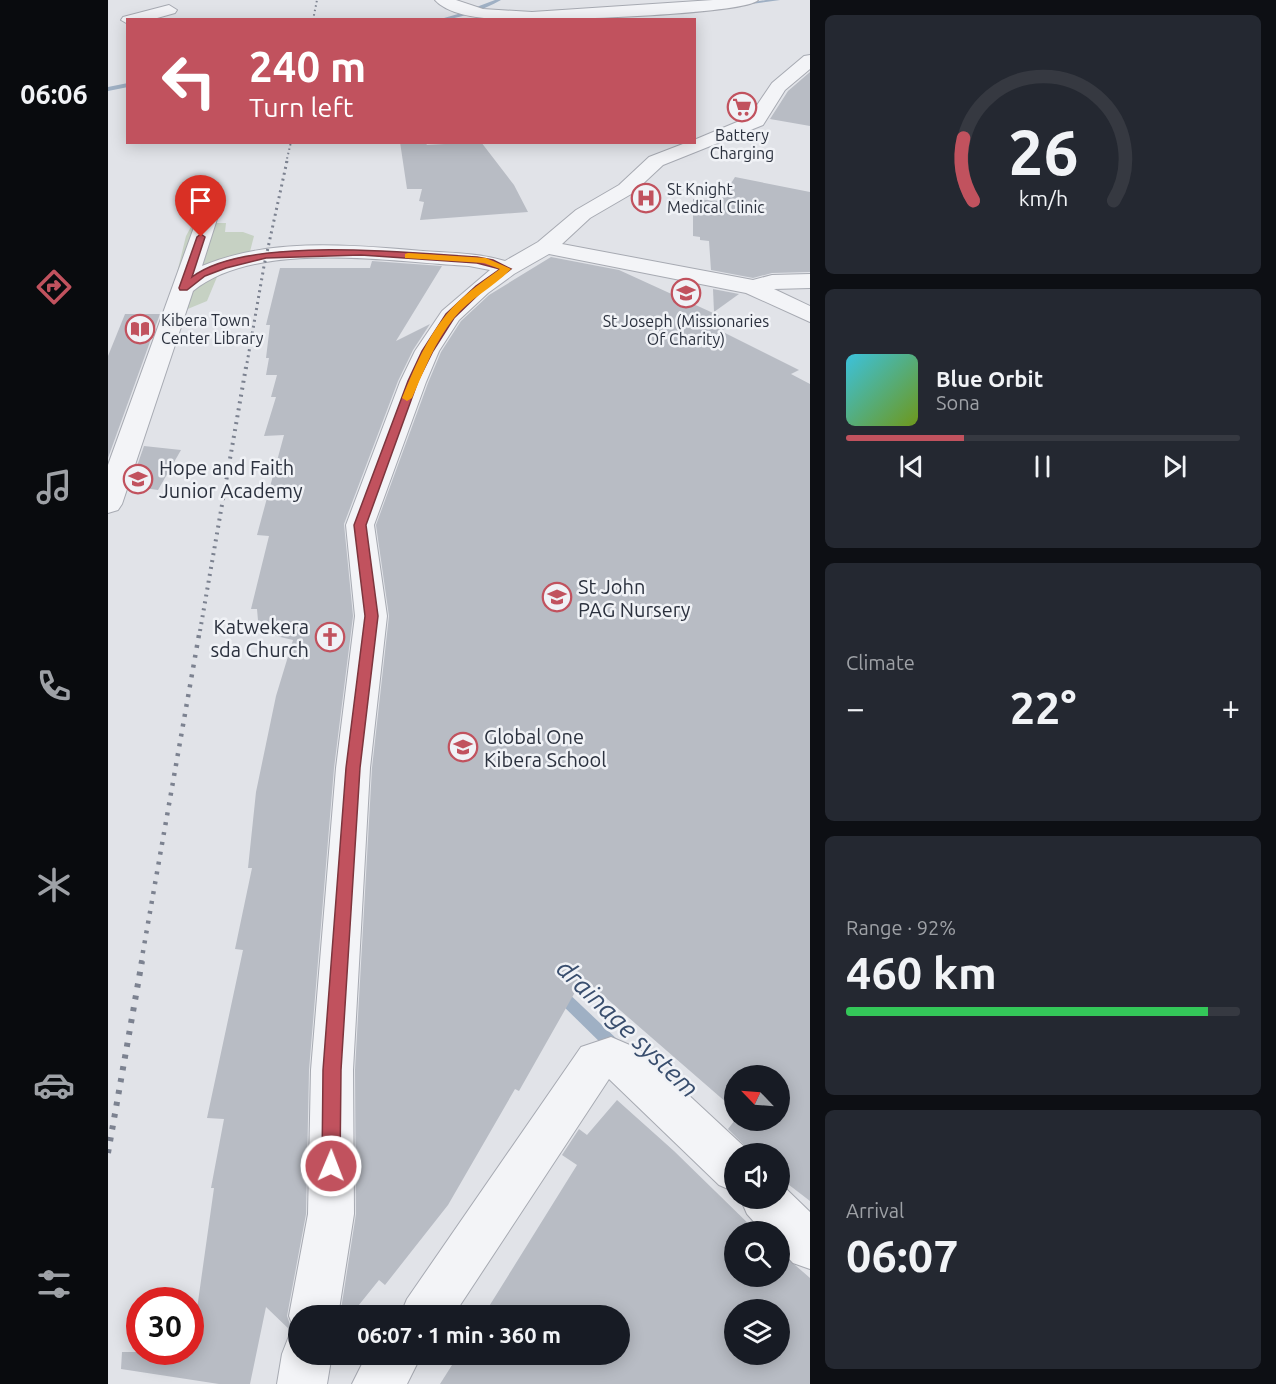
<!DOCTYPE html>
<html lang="en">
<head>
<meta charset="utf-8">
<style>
  :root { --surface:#171b24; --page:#242831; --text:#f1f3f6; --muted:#9ea1a6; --line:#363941; --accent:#c1525e }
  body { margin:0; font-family:Ubuntu,sans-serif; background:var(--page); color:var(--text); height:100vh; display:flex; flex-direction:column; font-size:22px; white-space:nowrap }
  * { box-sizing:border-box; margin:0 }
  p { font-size:20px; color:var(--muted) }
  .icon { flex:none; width:33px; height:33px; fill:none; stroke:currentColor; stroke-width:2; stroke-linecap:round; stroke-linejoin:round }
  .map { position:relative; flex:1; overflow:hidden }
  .panel { display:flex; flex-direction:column; gap:15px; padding:15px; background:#0d0f14; width:466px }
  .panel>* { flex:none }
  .top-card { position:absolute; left:18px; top:18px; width:570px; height:126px; border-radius:0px; box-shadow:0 3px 15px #0003; background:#c1525e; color:#fff; overflow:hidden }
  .needle { width:39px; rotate:295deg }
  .fabs { position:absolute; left:616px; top:1065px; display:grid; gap:12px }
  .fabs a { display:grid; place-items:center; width:66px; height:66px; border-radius:50%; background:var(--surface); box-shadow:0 3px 15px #0003; font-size:30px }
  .speed { position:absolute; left:18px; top:1287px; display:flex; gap:12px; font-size:30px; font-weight:700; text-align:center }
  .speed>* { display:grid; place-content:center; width:78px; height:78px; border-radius:50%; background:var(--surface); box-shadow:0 3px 15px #0003; line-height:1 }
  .speed .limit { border:9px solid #d22; background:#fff; color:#111 }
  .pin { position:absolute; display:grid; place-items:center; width:51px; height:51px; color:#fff; margin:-62px -26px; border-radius:50% 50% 50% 0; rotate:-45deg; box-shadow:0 0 6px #0007 }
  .pin .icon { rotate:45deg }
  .me { position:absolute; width:66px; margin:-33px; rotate:1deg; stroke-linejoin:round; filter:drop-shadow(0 0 4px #0008) }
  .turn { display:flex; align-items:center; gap:21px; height:126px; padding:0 24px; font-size:27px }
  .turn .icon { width:78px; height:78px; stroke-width:2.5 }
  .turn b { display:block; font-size:42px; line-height:51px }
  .big { font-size:45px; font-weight:600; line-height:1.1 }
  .panel .widget { flex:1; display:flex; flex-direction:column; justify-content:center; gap:9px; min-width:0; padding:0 21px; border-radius:9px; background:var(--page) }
  .panel .dial { align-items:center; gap:0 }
  .dial svg { height:156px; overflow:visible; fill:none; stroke:var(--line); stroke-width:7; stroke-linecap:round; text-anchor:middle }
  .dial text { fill:var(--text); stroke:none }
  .song { display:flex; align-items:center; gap:18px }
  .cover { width:72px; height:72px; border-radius:9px; background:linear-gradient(135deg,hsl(190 70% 55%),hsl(80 70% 35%)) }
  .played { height:6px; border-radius:3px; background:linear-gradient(90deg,var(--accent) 30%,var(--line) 30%) }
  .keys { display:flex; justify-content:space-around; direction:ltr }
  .heat { display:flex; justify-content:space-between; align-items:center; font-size:33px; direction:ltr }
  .charge { height:9px; border-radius:4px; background:linear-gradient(90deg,#34c759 92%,var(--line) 0) }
  .trip { position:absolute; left:180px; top:1305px; width:342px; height:60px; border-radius:30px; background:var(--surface); box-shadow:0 3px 15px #0003; font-weight:600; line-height:60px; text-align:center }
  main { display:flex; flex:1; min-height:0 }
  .menu { display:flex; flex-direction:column; width:108px; justify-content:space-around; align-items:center; background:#090b0e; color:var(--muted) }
  .menu .icon { width:42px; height:42px }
  .menu .selected { color:var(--accent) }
  .menu b { font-size:27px; color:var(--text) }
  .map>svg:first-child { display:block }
  .green { fill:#c6d1c3 }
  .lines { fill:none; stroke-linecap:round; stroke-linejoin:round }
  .stream { fill:#9fb0c4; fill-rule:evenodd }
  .building { fill:#b8bcc4; fill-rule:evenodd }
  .minor-casing { stroke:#a7aab2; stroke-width:2 }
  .minor { fill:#f3f4f7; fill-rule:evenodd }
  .rail-far4 { stroke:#7c8290; stroke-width:2; stroke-dasharray:1.5 3; stroke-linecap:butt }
  .rail-far3 { stroke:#7c8290; stroke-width:3; stroke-dasharray:2 4; stroke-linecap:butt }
  .rail-far2 { stroke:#7c8290; stroke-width:4; stroke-dasharray:2 5; stroke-linecap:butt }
  .rail-far1 { stroke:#7c8290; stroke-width:4.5; stroke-dasharray:3 7; stroke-linecap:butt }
  .rail { stroke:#7c8290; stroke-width:6; stroke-dasharray:4 8; stroke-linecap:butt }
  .route { fill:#c1525e; stroke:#7d353d; stroke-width:1.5 }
  .slow { fill:#f59e0b }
  .labels { text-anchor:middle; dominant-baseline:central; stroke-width:5; stroke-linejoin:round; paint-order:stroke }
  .far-poi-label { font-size:16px; fill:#2b313e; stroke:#f0f2f6 }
  .poi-label { font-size:20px; fill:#2b313e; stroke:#f0f2f6; text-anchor:start }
  .near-water-label { font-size:26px; font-style:italic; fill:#394e6e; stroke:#f0f2f6 }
</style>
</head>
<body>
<main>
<nav class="menu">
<b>06:06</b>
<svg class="icon selected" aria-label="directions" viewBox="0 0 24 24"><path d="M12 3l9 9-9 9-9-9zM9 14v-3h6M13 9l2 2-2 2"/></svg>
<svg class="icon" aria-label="music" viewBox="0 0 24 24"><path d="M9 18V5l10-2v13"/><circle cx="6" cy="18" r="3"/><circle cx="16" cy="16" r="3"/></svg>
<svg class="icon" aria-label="phone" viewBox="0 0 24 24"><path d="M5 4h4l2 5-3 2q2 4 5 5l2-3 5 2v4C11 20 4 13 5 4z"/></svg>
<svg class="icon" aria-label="climate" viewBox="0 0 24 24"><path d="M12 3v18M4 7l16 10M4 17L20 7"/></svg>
<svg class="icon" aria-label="car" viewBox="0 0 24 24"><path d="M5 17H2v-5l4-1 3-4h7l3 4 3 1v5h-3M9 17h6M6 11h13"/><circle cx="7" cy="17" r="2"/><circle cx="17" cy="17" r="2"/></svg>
<svg class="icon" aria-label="filters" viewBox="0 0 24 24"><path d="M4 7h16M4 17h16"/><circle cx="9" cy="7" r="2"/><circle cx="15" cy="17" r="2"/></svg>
</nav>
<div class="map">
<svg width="702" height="1384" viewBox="0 0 702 1384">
  <rect width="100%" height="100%" fill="#e1e3e8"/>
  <path class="green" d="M85,223H118L117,232H135L146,236L139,263L109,277L99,301L58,318L78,236Z"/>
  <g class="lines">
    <g class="stream">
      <path d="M387,0H393C375,10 350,20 329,20L350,14Z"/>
      <path d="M658,0H672L629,6L627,5Z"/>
      <path d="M482,16L484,19L455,20L457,18Z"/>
      <path d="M20,83V87L0,91V87Z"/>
      <path d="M451,987L456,989L512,1042L514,1047L512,1052L507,1053L502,1052L446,997L445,993L446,989Z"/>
    </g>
  </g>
  <g class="building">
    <path d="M702,72V126L662,119L680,91Z"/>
    <path d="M292,142H317L319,145L373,142L406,185L420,212L312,220L316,202L311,201L314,189H299Z"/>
    <path d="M627,177L702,192V272L664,273L645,278L603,270L601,241L592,240V237L585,236V199L612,201Z"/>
    <path d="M443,257L511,270L627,323L613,331L691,370L683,374L702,384V1201L672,1178V1154H645L620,1129L627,1120H672V1076H627V1110L475,978L411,1091L407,1089L340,1205L277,1285L271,1280L242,1316H232L248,1214L247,1070L264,768L281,616L268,525L320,383L333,352L353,321L381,295Z"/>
    <path d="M264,261L334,266L288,341L322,324L305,350L290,381L236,524L245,616L226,768L201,1070L198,1214L179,1316L185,1333L158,1307L142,1384H111L13,1369L14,1352H82V1315L88,1316L106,1188H103L116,1119L99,1118L135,950L127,949L144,868H140L148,792L168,696L185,640L151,632L149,609H143L161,536L149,535L176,435L156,436L168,397H163L169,375H158L161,358H158L162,325H158L172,268H262Z"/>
    <path d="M605,289L631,294L606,312Z"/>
    <path d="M17,314H52L0,458V356Z"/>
    <path d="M36,446L73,450L50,490L22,486Z"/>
    <path d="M509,1100L566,1151L649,1232H627V1276H672V1252L702,1278V1384H332L351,1354H512V1316H375L469,1165L454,1155L471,1129L479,1135ZM627,1310H672V1354H627Z"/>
  </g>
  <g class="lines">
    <g class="minor-casing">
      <g id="minor">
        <path d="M327,0H348L375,9L424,12L605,0H650C637,15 419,22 387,19C370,18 339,14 327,0Z"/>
        <path d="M61,5L69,10L67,13L42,20H20V24L13,20L15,17Z"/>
        <path d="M702,55V69L677,90L655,125L555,165L525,193L482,218L454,244L645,280L664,275L702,274V288L666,289L702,306V322L638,293L441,254L406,274L380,293L351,320L331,351L318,382L266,525L279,616L262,768L245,1070L246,1214L230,1316H190V1354H224L219,1384H169L174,1354L181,1336L188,1334L181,1316L200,1214L203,1070L228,768L247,616L238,525L292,382L307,351L334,311L382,270L361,266C284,262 148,239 85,291L14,504L10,510L0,513V465L89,219L92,215L99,213L106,215L109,219L94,266C163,237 242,245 315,251C343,253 370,253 397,261L430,242L468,210L511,185L541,157L580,142H586V140L641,117L664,83L696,56Z"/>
        <path d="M503,1037L531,1049L643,1153L627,1154V1192L611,1185L501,1079L345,1316H292L299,1299L473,1047Z"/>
        <path d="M672,1183L702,1212V1269L685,1263L672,1249V1232H655L639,1214L632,1198H672Z"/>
        <path d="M259,1354H314L299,1384H244Z"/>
      </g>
    </g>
    <use href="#minor" class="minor"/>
    <g class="rail-far4">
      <path d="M205,20L209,0"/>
      <path d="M178,163L183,142"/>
    </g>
    <path class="rail-far3" d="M138,369L156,266L179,161"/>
    <path class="rail-far2" d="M92,631L138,367"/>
    <path class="rail-far1" d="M33,963L92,629"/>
    <path class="rail" d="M0,1153L34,961"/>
  </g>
  <path class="route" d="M93,234L97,237L84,277C139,235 300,253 369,257L385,260L403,269L375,290L346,318L325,351L310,381L258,525L270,616L252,768L233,1070L232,1166L230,1173L223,1175L216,1173L214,1166L215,1070L238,768L257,616L246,525L300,381L314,351L338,314L368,286L392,269L369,263L253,255L158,258L118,268L97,276L79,290H72L71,288L89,237Z"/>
  <path class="slow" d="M300,253L378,258L403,269C386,287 362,298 346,318C327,341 316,371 304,398L299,401L294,398C306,369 318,339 338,315C352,297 373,283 392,269L376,263L297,258V254Z"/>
  <defs>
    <g id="supermarket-ring" transform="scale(1.5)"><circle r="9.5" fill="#f0f2f6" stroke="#c1525e" stroke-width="1.5"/><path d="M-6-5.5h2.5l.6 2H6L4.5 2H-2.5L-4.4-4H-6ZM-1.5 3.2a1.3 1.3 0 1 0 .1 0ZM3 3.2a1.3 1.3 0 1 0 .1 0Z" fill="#c1525e"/></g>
    <g id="hospital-ring" transform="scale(1.5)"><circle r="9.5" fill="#f0f2f6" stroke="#c1525e" stroke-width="1.5"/><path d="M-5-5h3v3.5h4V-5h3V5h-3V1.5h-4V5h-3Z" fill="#c1525e"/></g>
    <g id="school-ring" transform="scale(1.5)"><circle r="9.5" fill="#f0f2f6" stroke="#c1525e" stroke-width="1.5"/><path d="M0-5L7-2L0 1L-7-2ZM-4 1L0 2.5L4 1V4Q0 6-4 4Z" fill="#c1525e"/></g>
    <g id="library-ring" transform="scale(1.5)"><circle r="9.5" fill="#f0f2f6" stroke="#c1525e" stroke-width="1.5"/><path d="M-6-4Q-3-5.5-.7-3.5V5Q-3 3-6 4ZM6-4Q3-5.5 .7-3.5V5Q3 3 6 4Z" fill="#c1525e"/></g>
    <g id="church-ring" transform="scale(1.5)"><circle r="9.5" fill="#f0f2f6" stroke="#c1525e" stroke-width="1.5"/><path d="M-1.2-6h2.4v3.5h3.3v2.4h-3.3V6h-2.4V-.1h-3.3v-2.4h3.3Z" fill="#c1525e"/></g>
  </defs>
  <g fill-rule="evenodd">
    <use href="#supermarket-ring" x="634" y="107"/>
    <use href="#hospital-ring" x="538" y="198"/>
    <use href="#school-ring" x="578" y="293"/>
    <use href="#library-ring" x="32" y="329"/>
    <use href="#school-ring" x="30" y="479"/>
    <use href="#school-ring" x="449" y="597"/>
    <use href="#church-ring" x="222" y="637"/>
    <use href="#school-ring" x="355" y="747"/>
  </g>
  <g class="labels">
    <g class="far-poi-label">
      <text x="634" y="135">Battery<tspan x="634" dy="18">Charging</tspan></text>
      <text x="559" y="189" text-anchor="start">St Knight<tspan x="559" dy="18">Medical Clinic</tspan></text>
      <text x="53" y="320" text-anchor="start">Kibera Town<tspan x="53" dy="18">Center Library</tspan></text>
      <text x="578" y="321">St Joseph (Missionaries<tspan x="578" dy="18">Of Charity)</tspan></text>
    </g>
    <g class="poi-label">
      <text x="51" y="467">Hope and Faith<tspan x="51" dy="23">Junior Academy</tspan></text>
      <text x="470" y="586">St John<tspan x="470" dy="23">PAG Nursery</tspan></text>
      <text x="201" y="626" text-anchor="end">Katwekera<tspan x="201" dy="23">sda Church</tspan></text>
      <text x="376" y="736">Global One<tspan x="376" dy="23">Kibera School</tspan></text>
    </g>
    <g class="near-water-label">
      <text transform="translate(520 1028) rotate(44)">drainage system</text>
    </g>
  </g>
</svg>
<div class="fabs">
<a><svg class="needle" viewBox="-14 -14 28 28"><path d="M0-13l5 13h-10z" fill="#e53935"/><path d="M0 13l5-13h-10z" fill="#9ea1a6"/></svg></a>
<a><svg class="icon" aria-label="sound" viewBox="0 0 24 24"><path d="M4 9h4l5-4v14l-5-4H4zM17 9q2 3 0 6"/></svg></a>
<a><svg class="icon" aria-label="search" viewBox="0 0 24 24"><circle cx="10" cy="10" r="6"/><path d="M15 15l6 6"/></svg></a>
<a><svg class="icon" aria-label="layers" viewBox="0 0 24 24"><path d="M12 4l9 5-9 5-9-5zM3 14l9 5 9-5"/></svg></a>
</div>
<div class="speed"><div class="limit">30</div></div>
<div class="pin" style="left:93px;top:237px;background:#d93025"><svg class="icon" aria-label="arrive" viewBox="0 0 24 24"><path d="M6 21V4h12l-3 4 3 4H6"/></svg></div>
<svg class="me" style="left:223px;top:1166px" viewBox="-20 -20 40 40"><circle r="17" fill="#c1525e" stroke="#fff" stroke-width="3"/><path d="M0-11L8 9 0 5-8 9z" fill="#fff"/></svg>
<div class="trip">06:07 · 1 min · 360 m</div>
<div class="top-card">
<div class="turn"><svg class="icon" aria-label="left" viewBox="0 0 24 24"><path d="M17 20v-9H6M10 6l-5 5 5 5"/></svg><div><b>240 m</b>Turn left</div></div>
</div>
</div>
<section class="panel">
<div class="widget dial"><svg viewBox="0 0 100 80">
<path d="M14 69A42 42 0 1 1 86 69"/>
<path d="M14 69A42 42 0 0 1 9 37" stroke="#c1525e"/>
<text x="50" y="56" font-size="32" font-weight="700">26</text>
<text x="50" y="72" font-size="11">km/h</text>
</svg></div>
<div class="widget">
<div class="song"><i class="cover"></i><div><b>Blue Orbit</b><p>Sona</p></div></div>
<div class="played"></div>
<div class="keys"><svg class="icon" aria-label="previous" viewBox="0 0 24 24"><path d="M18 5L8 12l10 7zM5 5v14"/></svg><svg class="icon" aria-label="pause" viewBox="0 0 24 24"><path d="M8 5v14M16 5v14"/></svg><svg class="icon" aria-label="next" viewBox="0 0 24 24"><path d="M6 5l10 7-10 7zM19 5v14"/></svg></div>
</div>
<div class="widget"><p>Climate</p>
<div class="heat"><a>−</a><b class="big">22°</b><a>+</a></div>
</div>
<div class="widget"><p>Range · 92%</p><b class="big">460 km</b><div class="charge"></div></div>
<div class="widget"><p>Arrival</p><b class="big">06:07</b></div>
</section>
</main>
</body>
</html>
